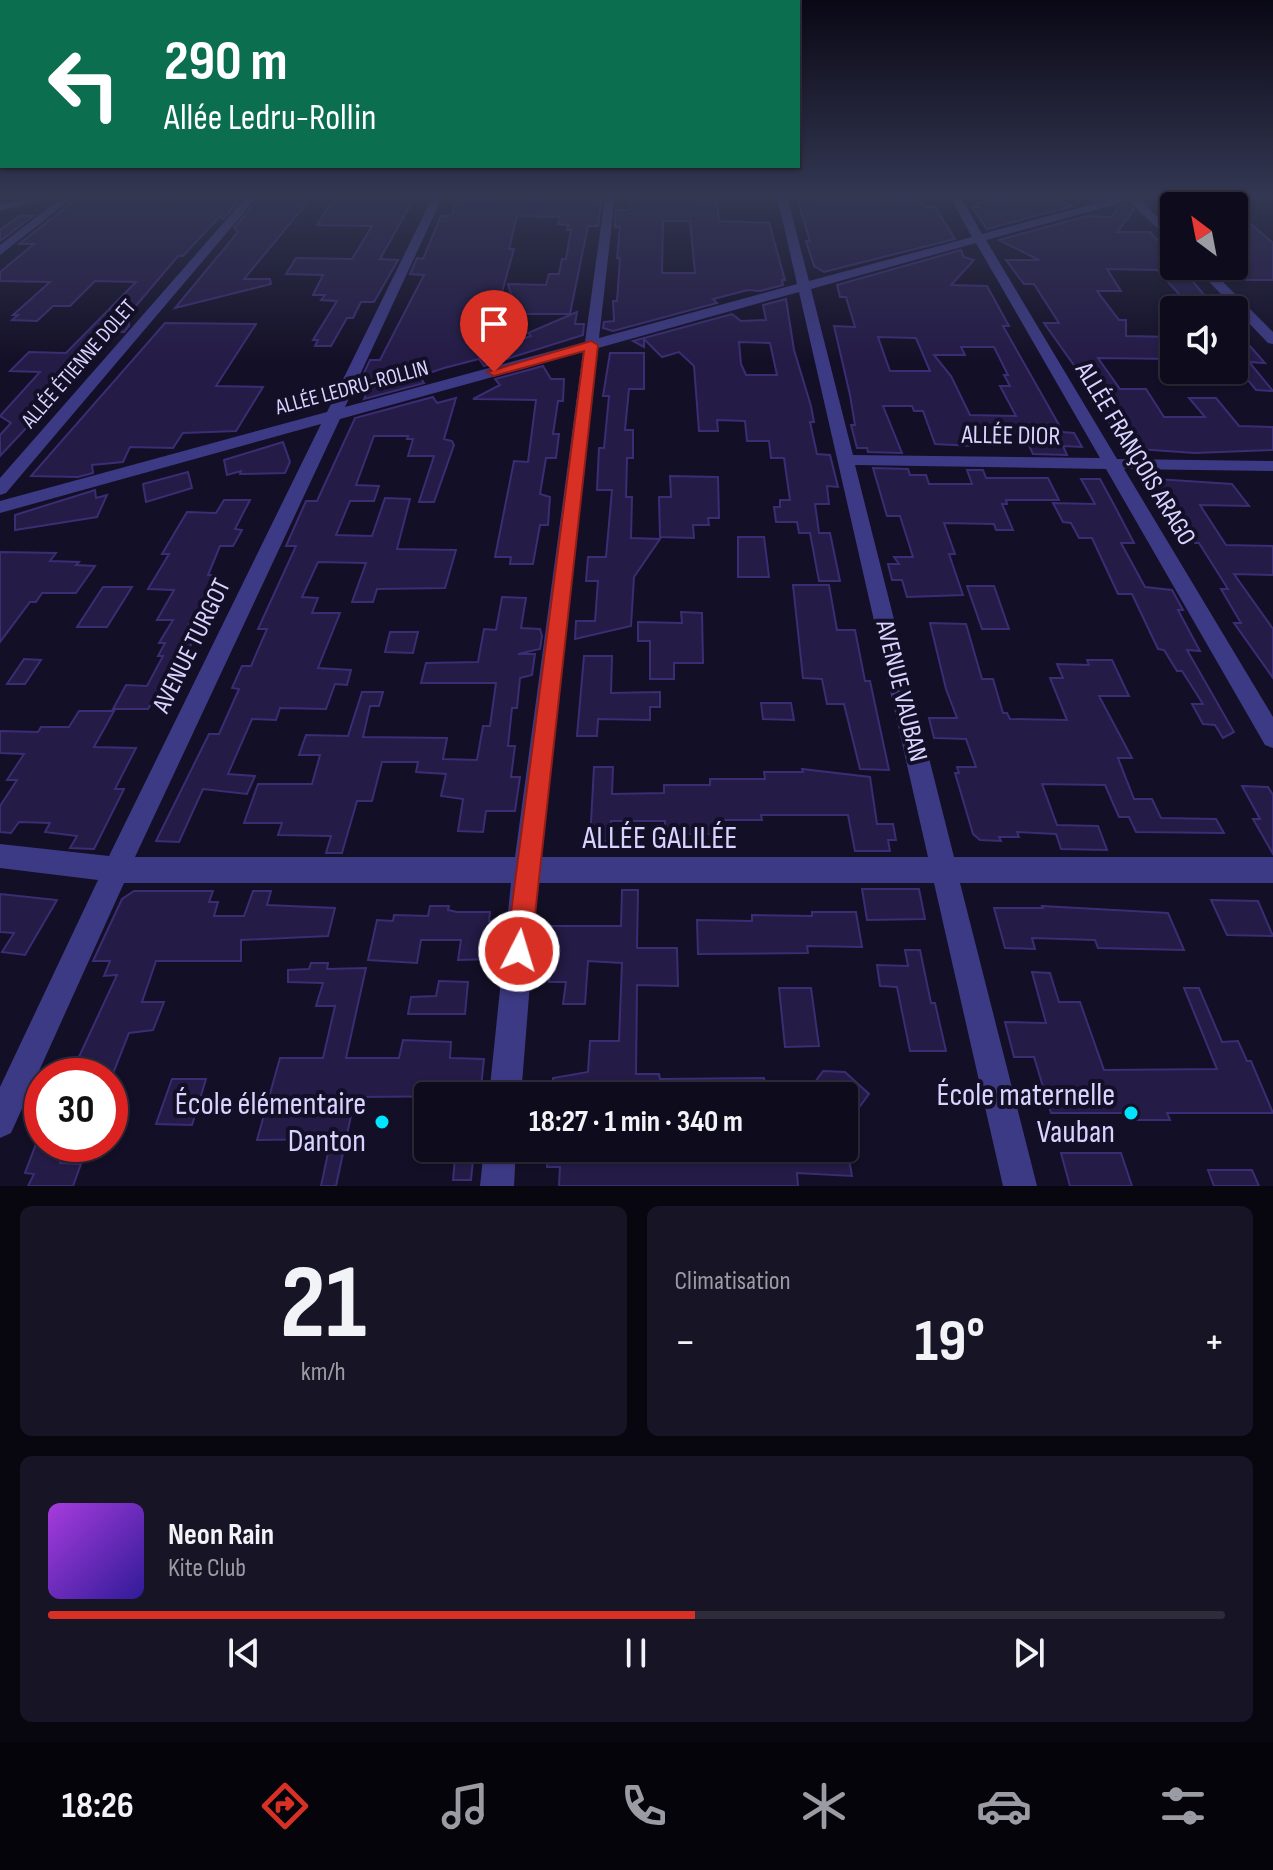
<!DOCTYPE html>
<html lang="fr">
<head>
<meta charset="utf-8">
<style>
  :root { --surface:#0e0b1c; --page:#171425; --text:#f1f3f6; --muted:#9b9ba3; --line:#2e2b3b; --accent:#d93025 }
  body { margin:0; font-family:"Sofia Sans Condensed",sans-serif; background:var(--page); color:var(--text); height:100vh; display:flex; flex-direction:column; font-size:30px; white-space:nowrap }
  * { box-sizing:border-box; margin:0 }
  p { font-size:26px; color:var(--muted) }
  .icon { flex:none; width:44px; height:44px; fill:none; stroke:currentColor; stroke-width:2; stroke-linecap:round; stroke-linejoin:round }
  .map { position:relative; height:1186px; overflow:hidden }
  .panel { display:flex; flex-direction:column; gap:20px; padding:20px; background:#08060f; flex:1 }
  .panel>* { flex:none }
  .guide { position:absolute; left:0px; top:0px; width:800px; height:168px; box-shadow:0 2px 6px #0004,0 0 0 2px var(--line); background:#0b6e4f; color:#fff; overflow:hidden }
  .needle { width:52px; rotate:328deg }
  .buttons { position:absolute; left:1160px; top:192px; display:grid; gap:16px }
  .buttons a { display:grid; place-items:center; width:88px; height:88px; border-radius:8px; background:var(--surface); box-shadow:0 2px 6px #0004,0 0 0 2px var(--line); font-size:40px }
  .speed { position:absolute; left:24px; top:1058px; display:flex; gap:16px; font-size:40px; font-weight:700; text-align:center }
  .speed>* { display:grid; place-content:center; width:104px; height:104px; border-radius:50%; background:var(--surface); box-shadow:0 2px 6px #0004,0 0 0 2px var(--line); line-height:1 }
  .speed .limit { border:12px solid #d22; background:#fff; color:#111 }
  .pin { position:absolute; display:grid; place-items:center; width:68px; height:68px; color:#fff; margin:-82px -34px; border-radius:50% 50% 50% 0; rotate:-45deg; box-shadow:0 0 8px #0007 }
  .pin .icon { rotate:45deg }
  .me { position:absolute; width:88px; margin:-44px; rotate:5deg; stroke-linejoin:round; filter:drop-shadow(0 0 6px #0008) }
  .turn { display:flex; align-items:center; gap:28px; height:168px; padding:0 32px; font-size:36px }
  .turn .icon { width:104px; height:104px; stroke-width:2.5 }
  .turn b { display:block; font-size:56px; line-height:68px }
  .big { font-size:60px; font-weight:700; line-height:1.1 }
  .panel .card { flex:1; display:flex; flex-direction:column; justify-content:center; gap:12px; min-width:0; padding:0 28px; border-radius:12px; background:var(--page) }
  .panel .dial { align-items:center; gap:0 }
  .dial b { font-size:104px; line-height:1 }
  .song { display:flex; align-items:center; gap:24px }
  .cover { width:96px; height:96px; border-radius:12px; background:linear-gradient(135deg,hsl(280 70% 55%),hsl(250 70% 35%)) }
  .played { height:8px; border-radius:4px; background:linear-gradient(90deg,var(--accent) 55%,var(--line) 55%) }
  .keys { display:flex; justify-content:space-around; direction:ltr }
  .heat { display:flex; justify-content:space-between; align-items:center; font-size:44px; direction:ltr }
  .panel .tiles { flex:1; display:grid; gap:20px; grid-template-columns:1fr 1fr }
  .card:last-child { grid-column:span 2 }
  .trip { position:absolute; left:414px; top:1082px; width:444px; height:80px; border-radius:8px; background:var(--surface); box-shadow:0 2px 6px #0004,0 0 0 2px var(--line); font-weight:700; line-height:80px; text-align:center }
  .tabs { display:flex; height:128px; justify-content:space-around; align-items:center; background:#06040b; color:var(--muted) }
  .tabs .icon { width:56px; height:56px }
  .tabs .current { color:var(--accent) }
  .tabs b { font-size:36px; color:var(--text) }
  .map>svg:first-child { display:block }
  .building { fill:#241b47; stroke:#3b2d73; stroke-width:2; fill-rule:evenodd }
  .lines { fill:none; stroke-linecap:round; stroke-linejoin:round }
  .minor { fill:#3d3a85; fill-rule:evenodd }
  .route { fill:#d93025; stroke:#8d1f18; stroke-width:2 }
  .poi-dot { fill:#00e5ff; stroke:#130f26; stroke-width:3 }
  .labels { text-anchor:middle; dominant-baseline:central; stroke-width:8; stroke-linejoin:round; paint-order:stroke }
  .far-street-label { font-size:22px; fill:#d9d4ff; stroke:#130f26 }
  .street-label { font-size:26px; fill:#d9d4ff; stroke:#130f26 }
  .near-street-label { font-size:32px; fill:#d9d4ff; stroke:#130f26 }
  .near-poi-label { font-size:32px; fill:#d9d4ff; stroke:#130f26; text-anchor:end }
</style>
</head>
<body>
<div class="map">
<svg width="1273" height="1186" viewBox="0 0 1273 1186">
  <rect width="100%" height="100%" fill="#130f26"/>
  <g class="building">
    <path d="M223,196H243L223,219L220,216L183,256H178L128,315L129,326L124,332H116L0,456V435L11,423L0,416L40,372L10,371L29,352L66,353L136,282L95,281L70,306H53L37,321L12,320L18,315H13L50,282L0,281V272L34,244H19L77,199Z"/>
    <path d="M261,196L311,198L244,279H270L271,284L175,308L238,232L234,228Z"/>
    <path d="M386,197H415L380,259L398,260L374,302H361L353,318H347L331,346H315L318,340H313L337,301L321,300L325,295H313L323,275L286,274L296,258L352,259L372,226L317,225L334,198Z"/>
    <path d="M458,199L601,200L598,226H588L570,314H517L508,284L546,285L549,274H559L562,259H566L571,230H567L568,225L558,224L560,217L517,216L509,249H514L496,314H493L486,332L490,336L486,352L531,336L528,333L577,312L575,324H584L583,335L484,366L479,359L444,368L420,376L424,383L364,399L366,394H359L366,379H361L370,360H380L424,275L410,274L417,258L423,259L441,216H451Z"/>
    <path d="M797,199L828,202H922L926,207H935L955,239L824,272L814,266L806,241H810Z"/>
    <path d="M631,200L717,201L719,221L769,223L785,280H782L783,285L760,291L748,290L713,299L717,303L613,331L603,328L604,322L614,321L613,301H617L620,258H617L620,227H615L616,210H628ZM663,221H690L695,273H662Z"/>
    <path d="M977,203H1067L1073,206L987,229L972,207H980Z"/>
    <path d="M1128,204L1134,210L1117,232H1150L1174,259V266H1180L1215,308H1192L1157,270L1107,269L1121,291H1097L1119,320H1126V336L1174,337V359L1098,358L1120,389H1146L1164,417H1205L1189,398H1216L1239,426L1273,427V450L1195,453L1123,448L1083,378L1044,323H1059L1034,284H1024L1006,260H1039L999,240L1087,216L1111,217L1119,207Z"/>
    <path d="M19,216H33L0,241V230Z"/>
    <path d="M1234,216L1252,225L1273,243V280H1239L1234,274Z"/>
    <path d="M961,250L964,257L974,260L951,285L987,286L1009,326H1003L1063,432L1074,433L1082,447L1063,446L1067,455L1033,454L1024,435L1014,433L975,432L977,437H968L972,446L935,444L923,411H914L912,406H883L902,453L868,452L867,448H857L851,425H855L850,395L834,326L855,327L846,297H840L837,285ZM878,337L916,338L930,371H890ZM961,347H994L1008,375H1004L1010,386H1000L1016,416L970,415L951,376L934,355H965Z"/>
    <path d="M786,299L794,350L811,406L814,422H810L817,454L830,455L838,487L827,486L829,504H815L819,533H830L840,581H819L810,533H799L797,522H776L774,507H780V500H790L784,458H771L769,441H747L745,421L717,420L718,431H699L694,366L679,352L662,357L644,339V347L633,341L732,314L741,321L766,320L763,305ZM739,342L770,343L777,375H746L741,364Z"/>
    <path d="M165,323L256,324L216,386L263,387L236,431L183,433L173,448L130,447L123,462L92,465L93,473L78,477L31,476Z"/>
    <path d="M1234,328L1265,363L1249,362L1273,391L1256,390L1234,363Z"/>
    <path d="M610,353H644V389H629L625,430H633V458H627L626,497H632L631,538L660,539L634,577L631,626L575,639L576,621H595L598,581H586L588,557H606L612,490H597L599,448H604L609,396H603Z"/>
    <path d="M543,366L551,379H564L563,401H558L553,434H559L556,458H546L540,494L550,497L548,525H540L533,564H510L511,557H495L514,461L528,462L536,400L473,399L500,385L495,379Z"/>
    <path d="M433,397L437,403L456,398L444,439L452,441L454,445L434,502H419L434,456H408L413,439H407L408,436H374L356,485L379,486L374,501H350L336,535L372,536L385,498L410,499L397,549L456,550L445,588L377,589L373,602H352L366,563L318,562L302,597L318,598L312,613H340L318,668L351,670L347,685L335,684L326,709L280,708L276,720L252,719L228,774L255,776L247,794L203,789L179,842L156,841L209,734H219L239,689L232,688L242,666H251L267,629H258L296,546H286L306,501H317L355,418Z"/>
    <path d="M283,442L290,462L285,473L240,474L241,471L227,475L224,460Z"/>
    <path d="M873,468L908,469L910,475H926L929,484H972L967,470H983L986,478H1048L1059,500H1006L1007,504H1002L1013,530H996L994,524L944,523L955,554H949L963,595L907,597L902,580H892L888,564H899L894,557H913L900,516H887Z"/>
    <path d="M188,472L192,488L146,502L143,484Z"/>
    <path d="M670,476L718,477L719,518H708L709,525H693L694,538L660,537L659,497H671Z"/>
    <path d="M1141,478L1232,484L1249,506L1200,505L1226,545L1273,546V575L1234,574L1273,629V678L1234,623H1241L1221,589H1228L1199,543H1195L1185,527H1179L1174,519H1168Z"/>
    <path d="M1081,479H1100L1112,501L1134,543H1121L1145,587L1172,590L1183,610H1178L1200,651L1187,650L1234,732L1223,738L1215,725L1203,724L1192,704H1203L1182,671H1177L1164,650L1158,649L1132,594H1118L1092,538H1079L1071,523L1063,522L1053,503L1095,504Z"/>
    <path d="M95,490L96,498L107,495L97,517L15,530V515Z"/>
    <path d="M224,500H250L235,529L242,530L233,546H220L208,575H217L183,635H196L173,679H167L148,709H113L126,685L147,686L163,656H158L165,643H159L173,620H157L174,590L148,589L169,554H162L187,512L216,513Z"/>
    <path d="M738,537H764L769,577H738Z"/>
    <path d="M0,552L56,553L50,561L79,562L76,565L95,566L76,593H42L36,602H30L0,642Z"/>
    <path d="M793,585H829L837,630H855L865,681H870L889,770L860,769L844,704H827L822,679L803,678Z"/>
    <path d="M967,586H994L1009,629H982Z"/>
    <path d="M103,587H132L107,627H77Z"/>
    <path d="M502,597L526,598L521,628L540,629L542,636L540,649L518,654H535L532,675L520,678L517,708H512L508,746H515L511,777H520L515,811H486L483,832L458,831L463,799L441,796L446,774L416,772L418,762H382L372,801H357L342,853H326L331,836L278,835L282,823H244L258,784H312L320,755H299L306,735L348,736L362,692H383L379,706H370L363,737L447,738L443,759L477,760L483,726H490L496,683H421L426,663L478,662L484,629L496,630Z"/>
    <path d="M681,612L702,613L703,663H674V679H650V641H638V622L682,623Z"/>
    <path d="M930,623L966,624L982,679H993L1003,713H1007L1010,719L1067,720L1050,678H1063L1057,664L1089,665L1087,660H1112L1129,696H1099L1132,758H1118L1134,799H1152L1161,818L1216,819L1224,833L1136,832L1129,817H1119L1105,785L1042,784L1057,825L1098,826L1107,850L1061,849L1056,834L1017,832L1019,837H999L1001,841L980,840L973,834L955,773H959L957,767H976L966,739L934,738L929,718H957L946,689Z"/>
    <path d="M390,632H418L413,653L385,652Z"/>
    <path d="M584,656H612L611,693L660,692V707H650V720L598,719L597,736H577Z"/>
    <path d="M24,659L41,660L25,684H7Z"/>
    <path d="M761,703H791L794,720L763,719Z"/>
    <path d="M79,711H114L94,747L136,748L115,789H124L94,849L70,848L77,836L45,832L50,823L19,822L11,833L0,832V806L17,780H7L24,754L0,753V731L38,732L41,727H69Z"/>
    <path d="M594,767H613L612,794L664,793V785H710V779H765L764,772H803L802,769L870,777L877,824H893L896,840H888L890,851H855L848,815H761L762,820H716L717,834H665V821H611L610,841H590Z"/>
    <path d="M1242,786L1268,787L1273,795V854L1253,819H1260Z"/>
    <path d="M862,889H919L925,919L867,920Z"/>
    <path d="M622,890H638L637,948H677L678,986L637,985L636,1074H659L660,1079L764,1078L767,1096H552L553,1078L588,1072L590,1041H619L622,963L588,961L585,1004H563L566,982H549V977H544L546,926H621Z"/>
    <path d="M134,891H213L209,902H218L214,916H244L253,891H271L267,905L335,908L328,936L241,940V961H156L142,1002H164L153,1030L129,1033L112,1076H70L117,975L104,976L110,961H93L122,899Z"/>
    <path d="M0,894L57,900L25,955L2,952L14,933L0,932Z"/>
    <path d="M1211,900L1258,901L1273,936L1227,935Z"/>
    <path d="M430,906H449L448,910L457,912H490L489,921L501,922L497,959L458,960L461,940H421L417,963L368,960L377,920L393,921L394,915L428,916Z"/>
    <path d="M1042,906L1168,913L1184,950L1098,948L1095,940L1032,938L1035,949L1005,948L994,908H1043Z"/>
    <path d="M812,912H856L862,947L807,946L808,953L698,954L697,920L752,921V915L812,916Z"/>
    <path d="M905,950H920L931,1003H935L946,1051H910L897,987L880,986L877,965L908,966Z"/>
    <path d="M311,963H328L327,969L366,968L346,1058H399L403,1040L451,1042L450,1058L484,1059L480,1096L355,1097L336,1186H321L331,1139L257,1140L280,1058H323L335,1006H316L323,983L288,982V970L309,969Z"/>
    <path d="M1032,972L1050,973L1059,1002H1080L1104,1070L1217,1069L1184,988H1199L1222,1042L1238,1041L1247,1061H1251L1273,1113H1167L1170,1120H1130L1126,1113H1051L1034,1057H1014L1005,1022L1046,1023Z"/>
    <path d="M439,981L468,982L465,1014H408L411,997L436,996Z"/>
    <path d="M779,988H811L819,1046L785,1047Z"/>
    <path d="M823,1071L845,1072L869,1094L844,1128V1096H805Z"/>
    <path d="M172,1079H206L192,1125L156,1124Z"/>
    <path d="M36,1144H68L60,1163L81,1164L73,1186H28L34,1174L25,1173Z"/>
    <path d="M456,1148H474L471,1180H453Z"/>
    <path d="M548,1148H847L852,1176L797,1173L798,1186H559L560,1167H547Z"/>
    <path d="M1061,1153H1121L1132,1186H1070Z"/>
    <path d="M1208,1170H1252L1259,1186H1214Z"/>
  </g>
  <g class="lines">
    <g class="minor">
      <path d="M41,196H60L0,211V205Z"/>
      <path d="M64,196H75L0,255V245Z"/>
      <path d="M247,196H258L6,493L0,495V478Z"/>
      <path d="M433,196H443L345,407L585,342L605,196H615L599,338L797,284L777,196H787L809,281L972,237L951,199H887L882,196H1273V200H1140L1174,233V244L1129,201L986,240L1117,459L1273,461V471L1124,469L1273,717V748L1265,745L1106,469L855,465L954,857H1273V883H960L1037,1186H1003L934,883H538L521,1096H489L511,883H124L11,1133L0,1138V1087L98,880L0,868V844L109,856L321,424L0,513V501L327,412ZM962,199L1108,200L982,234ZM976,243L1100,458L853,455L811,289ZM799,292L928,857H541L598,348ZM583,352L515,857H135L340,419Z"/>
      <path d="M1194,266H1207L1273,332V344L1268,343Z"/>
      <path d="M484,1148H516L514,1186H480Z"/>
    </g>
  </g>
  <linearGradient id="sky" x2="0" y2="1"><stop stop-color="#0a0815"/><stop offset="0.54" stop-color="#333752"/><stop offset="1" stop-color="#333752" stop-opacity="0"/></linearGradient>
  <rect width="1273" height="362" fill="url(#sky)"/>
  <path class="route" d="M591,341L598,345L531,951L528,960L519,963L510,960L506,951L584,351L494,376L487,372Z"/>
  <g class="poi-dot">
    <circle cx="1131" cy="1113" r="8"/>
    <circle cx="382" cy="1122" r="8"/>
  </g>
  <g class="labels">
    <g class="far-street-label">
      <text transform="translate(79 364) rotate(-49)">ALLÉE ÉTIENNE DOLET</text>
      <text transform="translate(352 388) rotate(-15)">ALLÉE LEDRU-ROLLIN</text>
    </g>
    <g class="street-label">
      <text transform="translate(1011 436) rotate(1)">ALLÉE DIOR</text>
      <text transform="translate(1135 454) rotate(59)">ALLÉE FRANÇOIS ARAGO</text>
      <text transform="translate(192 646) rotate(-64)">AVENUE TURGOT</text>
      <text transform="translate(901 691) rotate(76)">AVENUE VAUBAN</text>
    </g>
    <g class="near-street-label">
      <text x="660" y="838">ALLÉE GALILÉE</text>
    </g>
    <g class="near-poi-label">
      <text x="1115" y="1095">École maternelle<tspan x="1115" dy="37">Vauban</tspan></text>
      <text x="366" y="1104">École élémentaire<tspan x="366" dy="37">Danton</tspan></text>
    </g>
  </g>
</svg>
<div class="buttons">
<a><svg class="needle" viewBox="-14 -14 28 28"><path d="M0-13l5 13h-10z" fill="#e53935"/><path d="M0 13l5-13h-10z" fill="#9b9ba3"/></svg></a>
<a><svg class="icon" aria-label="sound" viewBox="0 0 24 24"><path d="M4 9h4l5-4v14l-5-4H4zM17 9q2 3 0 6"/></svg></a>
</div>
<div class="speed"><div class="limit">30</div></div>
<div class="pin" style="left:494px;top:372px;background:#d93025"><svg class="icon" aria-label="arrive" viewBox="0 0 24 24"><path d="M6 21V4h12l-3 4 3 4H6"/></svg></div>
<svg class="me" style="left:519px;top:951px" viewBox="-20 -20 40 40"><circle r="17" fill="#d93025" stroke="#fff" stroke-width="3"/><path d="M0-11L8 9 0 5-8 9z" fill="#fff"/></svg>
<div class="trip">18:27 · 1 min · 340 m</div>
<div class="guide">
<div class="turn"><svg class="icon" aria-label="left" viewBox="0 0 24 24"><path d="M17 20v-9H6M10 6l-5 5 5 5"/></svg><div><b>290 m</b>Allée Ledru-Rollin</div></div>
</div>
</div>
<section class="panel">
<div class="tiles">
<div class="card dial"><b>21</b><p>km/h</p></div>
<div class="card"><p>Climatisation</p>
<div class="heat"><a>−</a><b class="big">19°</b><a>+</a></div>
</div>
<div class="card">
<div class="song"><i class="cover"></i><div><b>Neon Rain</b><p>Kite Club</p></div></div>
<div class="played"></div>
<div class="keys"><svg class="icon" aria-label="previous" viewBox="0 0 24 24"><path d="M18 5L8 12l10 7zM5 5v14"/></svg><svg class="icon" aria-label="pause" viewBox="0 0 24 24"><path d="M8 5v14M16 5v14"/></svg><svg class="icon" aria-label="next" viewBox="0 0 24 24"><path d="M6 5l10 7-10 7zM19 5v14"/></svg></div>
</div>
</div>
</section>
<nav class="tabs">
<b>18:26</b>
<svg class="icon current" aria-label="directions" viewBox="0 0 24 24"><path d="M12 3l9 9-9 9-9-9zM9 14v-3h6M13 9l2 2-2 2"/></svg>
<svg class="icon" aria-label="music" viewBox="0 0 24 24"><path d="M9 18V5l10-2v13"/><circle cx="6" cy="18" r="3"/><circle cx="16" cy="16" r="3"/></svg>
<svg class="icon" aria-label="phone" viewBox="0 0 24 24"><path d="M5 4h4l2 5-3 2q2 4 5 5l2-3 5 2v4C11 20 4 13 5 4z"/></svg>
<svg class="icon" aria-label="climate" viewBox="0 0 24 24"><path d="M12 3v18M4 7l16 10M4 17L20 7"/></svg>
<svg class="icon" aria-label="car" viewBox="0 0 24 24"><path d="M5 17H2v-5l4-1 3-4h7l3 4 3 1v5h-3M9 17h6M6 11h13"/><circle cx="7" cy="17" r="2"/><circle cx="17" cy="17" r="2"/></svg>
<svg class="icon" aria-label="filters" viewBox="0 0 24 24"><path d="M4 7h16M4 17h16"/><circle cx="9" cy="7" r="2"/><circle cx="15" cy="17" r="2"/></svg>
</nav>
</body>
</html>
